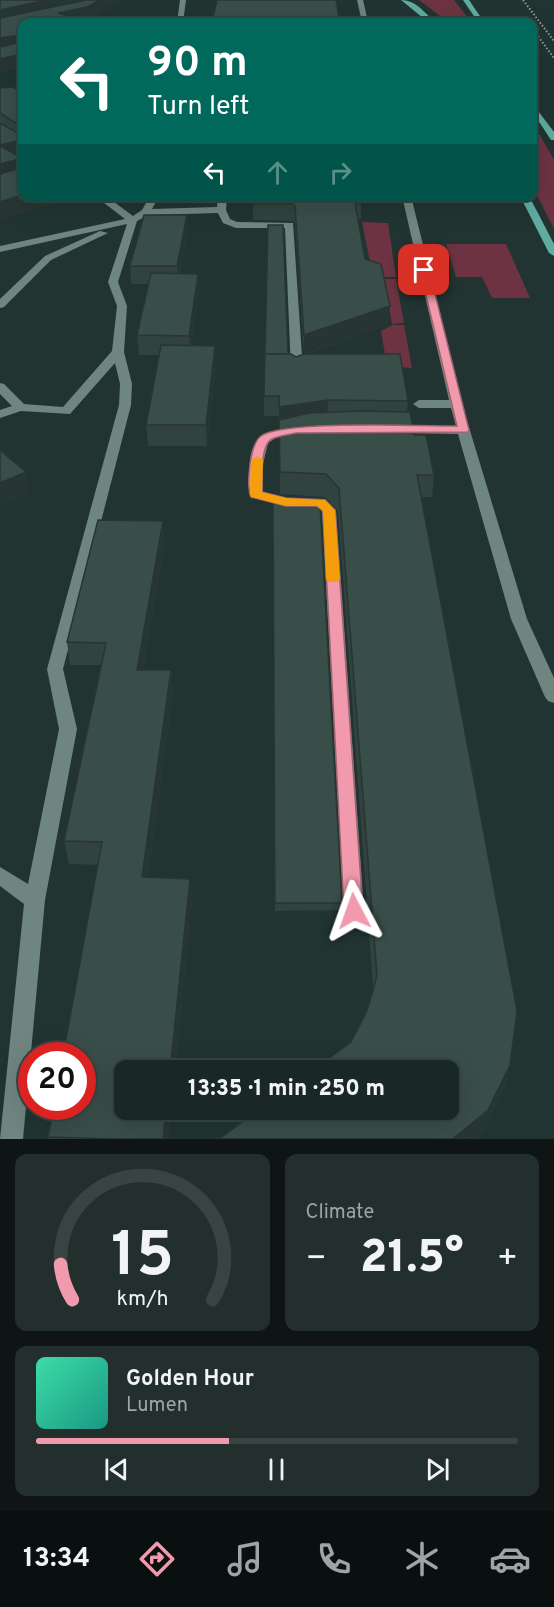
<!DOCTYPE html>
<html lang="en">
<head>
<meta charset="utf-8">
<style>
  :root { --surface:#192725; --page:#222f2d; --text:#f1f3f6; --muted:#9fa5a7; --line:#374442; --accent:#f29aad }
  body { margin:0; font-family:Overpass,sans-serif; background:var(--page); color:var(--text); height:100vh; display:flex; flex-direction:column; font-size:22px; white-space:nowrap }
  * { box-sizing:border-box; margin:0 }
  p { font-size:20px; color:var(--muted) }
  .icon { flex:none; width:33px; height:33px; fill:none; stroke:currentColor; stroke-width:2; stroke-linecap:round; stroke-linejoin:round }
  .map { position:relative; height:1139px; overflow:hidden }
  .drawer { display:flex; flex-direction:column; gap:15px; padding:15px; background:#0e1514; flex:1 }
  .drawer>* { flex:none }
  .top-card { position:absolute; left:18px; top:18px; width:519px; height:183px; border-radius:12px; box-shadow:0 6px 24px #0002,0 0 0 2px var(--line); background:#00695c; color:#fff; overflow:hidden }
  .speed { position:absolute; left:18px; top:1042px; display:flex; gap:12px; font-size:30px; font-weight:700; text-align:center }
  .speed>* { display:grid; place-content:center; width:78px; height:78px; border-radius:50%; background:var(--surface); box-shadow:0 6px 24px #0002,0 0 0 2px var(--line); line-height:1 }
  .speed .limit { border:9px solid #d22; background:#fff; color:#111 }
  .pin { position:absolute; display:grid; place-items:center; width:51px; height:51px; color:#fff; margin:-26px; border-radius:12px; box-shadow:0 3px 9px #0006 }
  .me { position:absolute; width:66px; margin:-33px; rotate:356deg; stroke-linejoin:round; filter:drop-shadow(0 0 4px #0008) }
  .turn { display:flex; align-items:center; gap:21px; height:126px; padding:0 30px; font-size:27px }
  .turn .icon { width:78px; height:78px; stroke-width:2.5 }
  .turn b { display:block; font-size:42px; line-height:51px }
  .lanes { display:flex; align-items:center; height:57px; padding:0 30px; background:#0003; justify-content:center; gap:30px; direction:ltr }
  .lanes .off { opacity:.35 }
  .big { font-size:45px; font-weight:800; line-height:1.1 }
  .drawer .tile { flex:1; display:flex; flex-direction:column; justify-content:center; gap:9px; min-width:0; padding:0 21px; border-radius:12px; background:var(--page) }
  .drawer .dial { align-items:center; gap:0 }
  .dial svg { height:156px; overflow:visible; fill:none; stroke:var(--line); stroke-width:7; stroke-linecap:round; text-anchor:middle }
  .dial text { fill:var(--text); stroke:none }
  .song { display:flex; align-items:center; gap:18px }
  .cover { width:72px; height:72px; border-radius:9px; background:linear-gradient(135deg,hsl(160 70% 55%),hsl(170 70% 35%)) }
  .played { height:6px; border-radius:3px; background:linear-gradient(90deg,var(--accent) 40%,var(--line) 40%) }
  .keys { display:flex; justify-content:space-around; direction:ltr }
  .heat { display:flex; justify-content:space-between; align-items:center; font-size:33px; direction:ltr }
  .drawer .tiles { flex:1; display:grid; gap:15px; grid-template-columns:1fr 1fr }
  .tile:last-child { grid-column:span 2 }
  .trip { position:absolute; left:114px; top:1060px; width:345px; height:60px; border-radius:12px; background:var(--surface); box-shadow:0 6px 24px #0002,0 0 0 2px var(--line); font-weight:800; line-height:60px; text-align:center }
  .dock { display:flex; height:96px; justify-content:space-around; align-items:center; background:#0a100f; color:var(--muted) }
  .dock .icon { width:42px; height:42px }
  .dock .active { color:var(--accent) }
  .dock b { font-size:27px; color:var(--text) }
  .map>svg:first-child { display:block }
  .green { fill:#6d3342 }
  .lines { fill:none; stroke-linecap:round; stroke-linejoin:round }
  .minor { fill:#6f8580; fill-rule:evenodd }
  .major { fill:#5faca0; fill-rule:evenodd }
  .rail { stroke:#8d9c99; stroke-width:2; stroke-dasharray:1.5 2; stroke-linecap:butt }
  .wall { fill:#31423f }
  .shaded-wall { fill:#283633 }
  .building { fill:#394d49; stroke:#283633; stroke-width:1.5 }
  .route { fill:#f29aad; stroke:#9d6470; stroke-width:1.5 }
  .slow { fill:#f59e0b }
</style>
</head>
<body>
<div class="map">
<svg width="554" height="1139" viewBox="0 0 554 1139">
  <rect width="100%" height="100%" fill="#213431"/>
  <g class="green">
    <path d="M419,0H454L471,22H448Z"/>
    <path d="M532,121L554,160V229L533,187Z"/>
    <path d="M362,222L388,223L396,277H384L372,272Z"/>
    <path d="M446,244H506L530,298H492L482,277H456Z"/>
    <path d="M384,279H396L404,323L392,324Z"/>
    <path d="M392,325H404L412,368L387,366L381,331Z"/>
  </g>
  <g class="lines">
    <g class="minor">
      <path d="M180,0H186L183,22H177Z"/>
      <path d="M357,0H363L368,22H362Z"/>
      <path d="M95,196H106L133,216L142,210L150,196H159L152,209L217,207L218,196H227L226,210L230,219L237,222L293,223L303,371L297,375L291,371L285,228H236L223,223L218,213L148,215L137,221L118,282L127,306L124,352L132,384L131,405L63,669L77,729L45,900L23,1139H0L24,904L0,886V867L28,884L59,729L47,669L119,405L120,384L115,363L70,414L21,411L0,418V410L12,406L0,394V383L4,384L24,404L63,407L112,351L117,306L108,282L127,224L0,252V246L125,219Z"/>
      <path d="M402,196H411L462,404L527,619L554,678V703L548,701L545,697L511,619L458,434L395,433L389,429L395,425L456,426L451,408H419L413,404L419,400H449Z"/>
      <path d="M100,231L108,233L51,260L4,307L0,308V299L45,256Z"/>
      <path d="M299,426L305,430L303,433L277,437L268,443L263,464V492L286,498L325,499L336,511L364,911L361,917L354,920L347,917L344,911L322,512L316,506H286L251,497L249,494C249,447 247,432 299,426Z"/>
    </g>
    <g class="major">
      <path d="M401,0C415,0 425,12 434,22H428Z"/>
      <path d="M463,0H469L484,22H478Z"/>
      <path d="M532,103L554,132V140H551L532,111Z"/>
      <path d="M520,196H529L554,244V256L549,253Z"/>
    </g>
    <g class="rail">
      <path d="M523,0L554,41"/>
      <path d="M532,28L554,58"/>
    </g>
  </g>
  <g class="wall">
    <path d="M0,88L22,92V156L20,157L72,199L0,219Z"/>
    <path d="M253,196L361,203V219H358L365,259L388,325L306,354L408,401L407,412L414,435L434,475L432,497H421L510,1065L504,1088L483,1132L351,1042L367,1011L373,988L338,511L325,497L280,494L279,416H264V396L288,354L296,357L304,354L295,223L293,221L253,220Z"/>
    <path d="M188,233L180,274H198L199,292L191,346L216,365L207,446H148L146,425L159,355H139L137,335L149,284H131L130,266Z"/>
    <path d="M273,503L342,903V910L275,911Z"/>
    <path d="M165,543L143,670H171L173,694L148,877L192,902L175,1071H124V1110H171L168,1139H49L48,1137L98,865L69,864L64,841L101,665H70L67,642Z"/>
  </g>
  <g class="shaded-wall">
    <path d="M47,0H122L88,20L73,22H0V10Z"/>
    <path d="M20,35L22,48L0,52V38Z"/>
    <path d="M22,54V68L0,73V59Z"/>
    <path d="M22,140V156L1,161L0,145Z"/>
    <path d="M19,159L21,175L0,181V164Z"/>
    <path d="M22,195V196H72V199L0,219V202Z"/>
    <path d="M187,215L188,233L178,284L177,266Z"/>
    <path d="M198,274L199,292L190,355L189,336Z"/>
    <path d="M390,306L388,325L304,354V335Z"/>
    <path d="M215,346L216,365L207,446L206,425Z"/>
    <path d="M328,400L327,421L279,428V407Z"/>
    <path d="M26,472L29,493L0,506V483Z"/>
    <path d="M163,521L165,543L139,693L137,670Z"/>
    <path d="M171,670L173,694L145,900L142,877Z"/>
    <path d="M190,879L192,902L175,1071H170Z"/>
    <path d="M510,1065L504,1088L483,1132L475,1139H453Z"/>
    <path d="M166,1110H171L168,1139H163Z"/>
  </g>
  <g class="building">
    <path d="M0,0H47L0,10Z"/>
    <path d="M86,0H100L87,7L58,13L88,22H22V37L20,35L0,38V18Z"/>
    <path d="M217,0H336L340,22H212Z"/>
    <path d="M22,38V54L0,59V47L22,42Z"/>
    <path d="M12,87L22,92V140L0,145V123L19,134L22,133V127L0,113V88Z"/>
    <path d="M0,146L22,158V195L0,202V174L21,168L22,161L19,159L0,164Z"/>
    <path d="M253,196H361V203H355L365,259L381,264L390,306L304,335L295,206L293,204H253Z"/>
    <path d="M144,215H187L177,266H130Z"/>
    <path d="M268,225H283L288,354H265Z"/>
    <path d="M151,273L198,274L189,336L137,335Z"/>
    <path d="M161,345L215,346L206,425H146Z"/>
    <path d="M265,354H291L296,357L304,354H400L408,401L328,400L279,407V396H264Z"/>
    <path d="M362,411L410,412L414,435H426L434,475H417L517,1011L510,1065L488,1110L453,1139H219L258,1110H448V1071H312L351,1042L367,1011L377,976L339,488L326,474L280,472L279,420L309,413Z"/>
    <path d="M0,450L26,472L0,483Z"/>
    <path d="M280,500L315,501L320,506L342,903H275L273,503L280,502Z"/>
    <path d="M98,520L163,521L137,670H171L142,877L190,879L170,1071H124V1110H166L163,1139H117L48,1137L54,1107H82V1056H63L102,842L64,841L106,643L67,642Z"/>
  </g>
  <path class="route" d="M424,267L429,270L469,430L468,432L296,433C288,435 278,436 272,439C260,445 262,480 262,492L286,498L325,500L335,510L363,911L360,917L354,919L347,917L344,911L323,511L317,506H286L251,497C246,485 250,444 261,436C282,420 423,426 457,426L420,270Z"/>
  <path class="slow" d="M257,456L263,460L262,492L286,498L325,500L335,510L340,579L338,582H328L326,579L323,511L317,506H286L251,497L250,494L251,460Z"/>
</svg>
<div class="speed"><div class="limit">20</div></div>
<div class="pin" style="left:424px;top:270px;background:#d93025"><svg class="icon" aria-label="arrive" viewBox="0 0 24 24"><path d="M6 21V4h12l-3 4 3 4H6"/></svg></div>
<svg class="me" style="left:354px;top:911px" viewBox="-20 -20 40 40"><path d="M0-17L14 15 0 8-14 15z" fill="#f29aad" stroke="#fff" stroke-width="4"/></svg>
<div class="trip">13:35 · 1 min · 250 m</div>
<div class="top-card">
<div class="turn"><svg class="icon" aria-label="left" viewBox="0 0 24 24"><path d="M17 20v-9H6M10 6l-5 5 5 5"/></svg><div><b>90 m</b>Turn left</div></div>
<div class="lanes"><svg class="icon" aria-label="left" viewBox="0 0 24 24"><path d="M17 20v-9H6M10 6l-5 5 5 5"/></svg><svg class="icon off" aria-label="ahead" viewBox="0 0 24 24"><path d="M12 20V5M6 11l6-6 6 6"/></svg><svg class="icon off" aria-label="right" viewBox="0 0 24 24"><path d="M7 20v-9h11M14 6l5 5-5 5"/></svg></div>
</div>
</div>
<section class="drawer">
<div class="tiles">
<div class="tile dial"><svg viewBox="0 0 100 80">
<path d="M14 69A42 42 0 1 1 86 69"/>
<path d="M14 69A42 42 0 0 1 8 51" stroke="#f29aad"/>
<text x="50" y="56" font-size="32" font-weight="700">15</text>
<text x="50" y="72" font-size="11">km/h</text>
</svg></div>
<div class="tile"><p>Climate</p>
<div class="heat"><a>−</a><b class="big">21.5°</b><a>+</a></div>
</div>
<div class="tile">
<div class="song"><i class="cover"></i><div><b>Golden Hour</b><p>Lumen</p></div></div>
<div class="played"></div>
<div class="keys"><svg class="icon" aria-label="previous" viewBox="0 0 24 24"><path d="M18 5L8 12l10 7zM5 5v14"/></svg><svg class="icon" aria-label="pause" viewBox="0 0 24 24"><path d="M8 5v14M16 5v14"/></svg><svg class="icon" aria-label="next" viewBox="0 0 24 24"><path d="M6 5l10 7-10 7zM19 5v14"/></svg></div>
</div>
</div>
</section>
<nav class="dock">
<b>13:34</b>
<svg class="icon active" aria-label="directions" viewBox="0 0 24 24"><path d="M12 3l9 9-9 9-9-9zM9 14v-3h6M13 9l2 2-2 2"/></svg>
<svg class="icon" aria-label="music" viewBox="0 0 24 24"><path d="M9 18V5l10-2v13"/><circle cx="6" cy="18" r="3"/><circle cx="16" cy="16" r="3"/></svg>
<svg class="icon" aria-label="phone" viewBox="0 0 24 24"><path d="M5 4h4l2 5-3 2q2 4 5 5l2-3 5 2v4C11 20 4 13 5 4z"/></svg>
<svg class="icon" aria-label="climate" viewBox="0 0 24 24"><path d="M12 3v18M4 7l16 10M4 17L20 7"/></svg>
<svg class="icon" aria-label="car" viewBox="0 0 24 24"><path d="M5 17H2v-5l4-1 3-4h7l3 4 3 1v5h-3M9 17h6M6 11h13"/><circle cx="7" cy="17" r="2"/><circle cx="17" cy="17" r="2"/></svg>
</nav>
</body>
</html>
